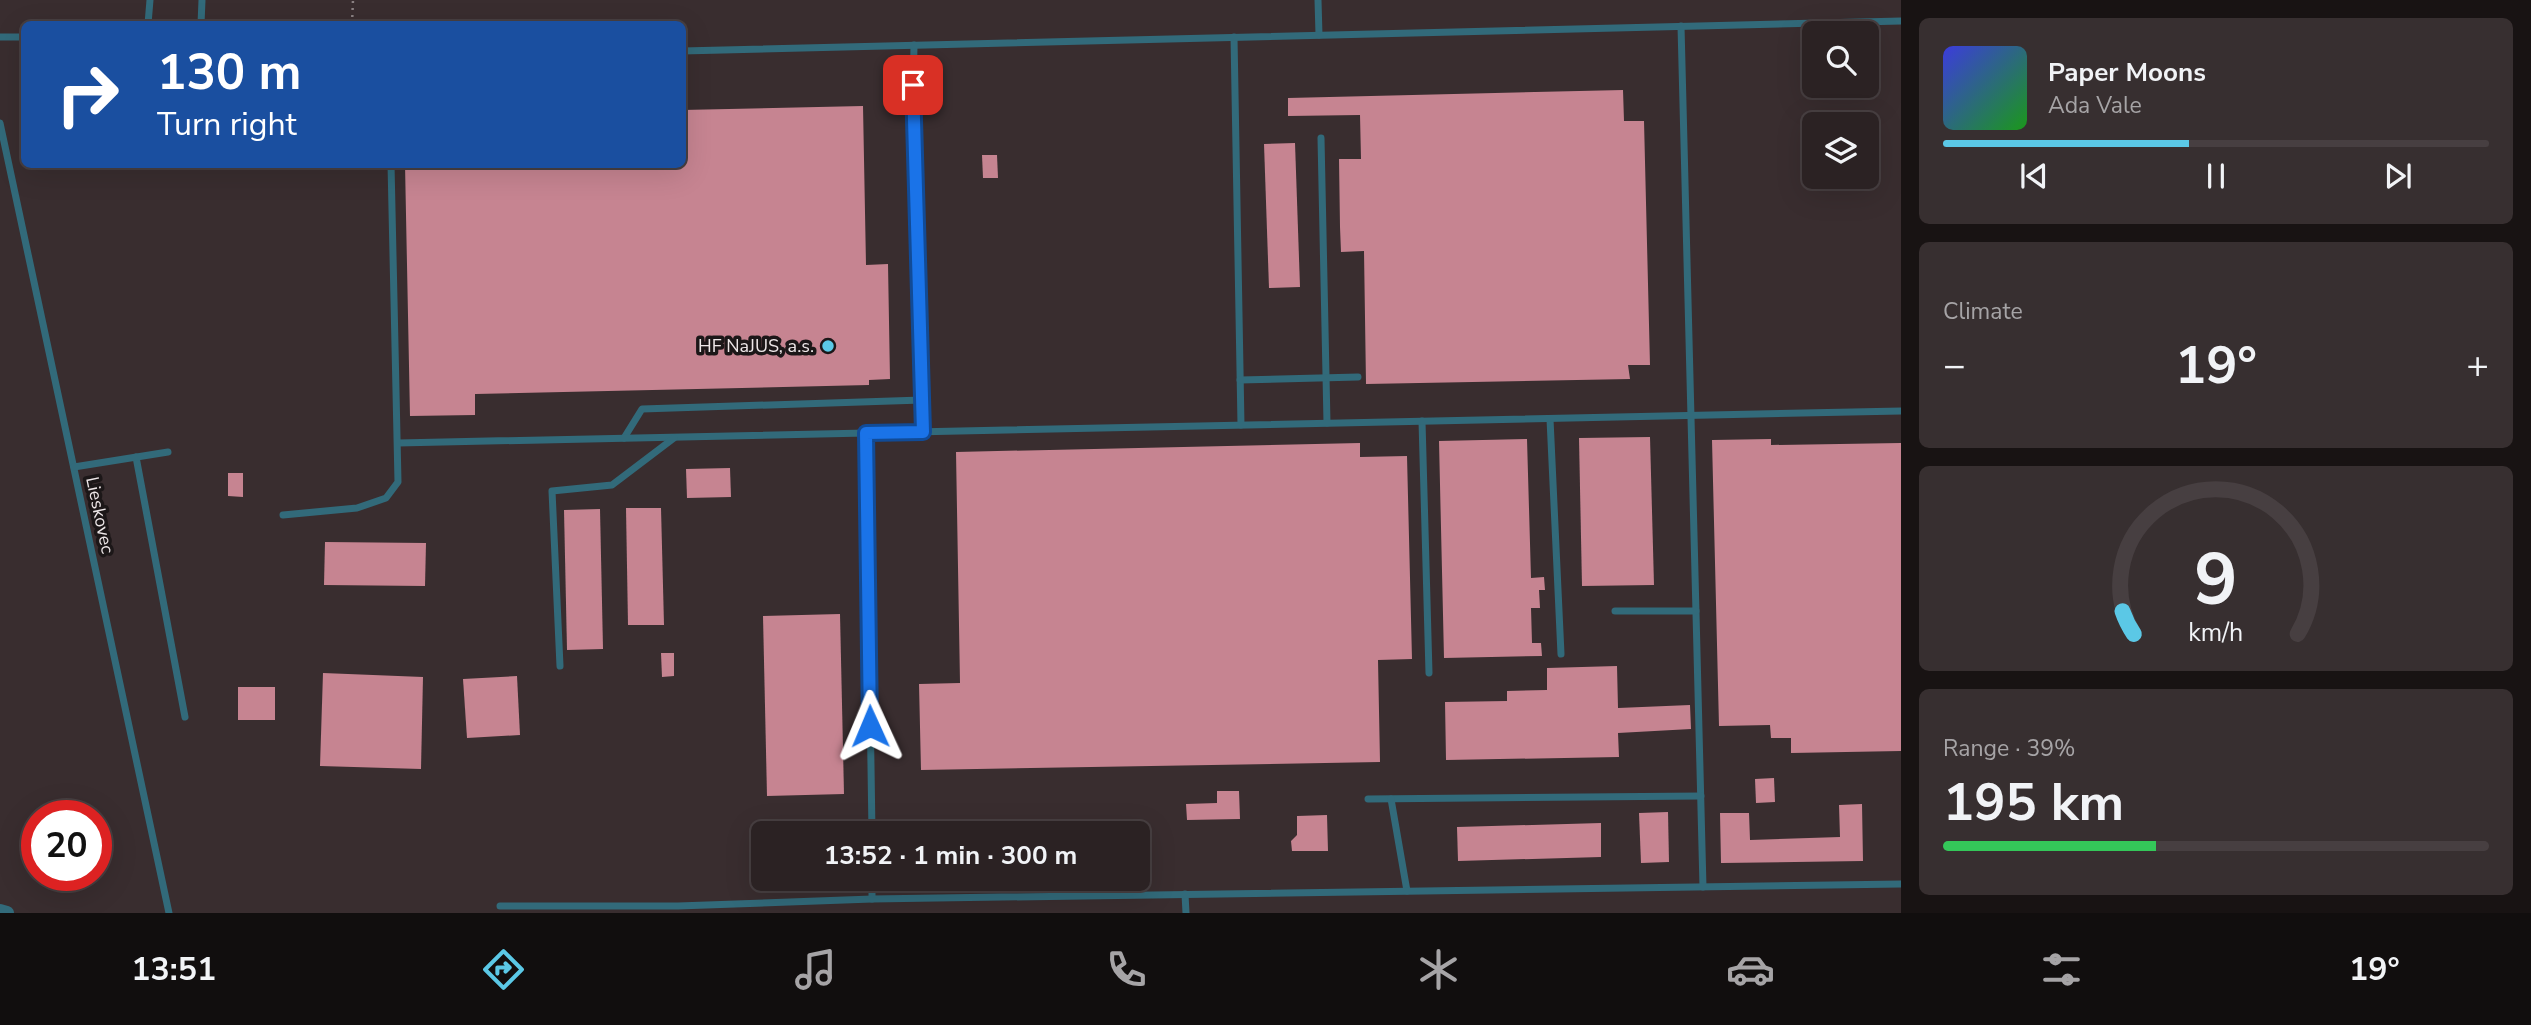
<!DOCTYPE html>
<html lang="en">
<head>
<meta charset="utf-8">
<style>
  :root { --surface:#2b2223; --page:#372f30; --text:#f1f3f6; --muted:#a6a4a6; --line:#473f41; --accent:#5bc8e6 }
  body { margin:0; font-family:"Nunito Sans",sans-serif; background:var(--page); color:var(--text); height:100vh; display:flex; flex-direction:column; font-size:26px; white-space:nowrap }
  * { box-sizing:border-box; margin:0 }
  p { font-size:23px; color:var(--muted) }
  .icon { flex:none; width:38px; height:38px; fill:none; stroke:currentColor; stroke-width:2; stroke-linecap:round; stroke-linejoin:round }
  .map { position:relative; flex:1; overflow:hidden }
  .side { display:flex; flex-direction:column; gap:18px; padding:18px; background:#181313; width:630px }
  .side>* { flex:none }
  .banner { position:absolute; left:21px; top:21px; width:665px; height:147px; border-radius:10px; box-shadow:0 7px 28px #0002,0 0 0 2px var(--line); background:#1a4fa0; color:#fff; overflow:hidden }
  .controls { position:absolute; left:1802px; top:21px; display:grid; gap:14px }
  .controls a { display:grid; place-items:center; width:77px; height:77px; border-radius:10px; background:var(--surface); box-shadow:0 7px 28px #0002,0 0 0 2px var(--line); font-size:35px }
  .speed { position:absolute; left:21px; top:800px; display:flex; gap:14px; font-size:35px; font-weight:700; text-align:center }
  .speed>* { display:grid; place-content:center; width:91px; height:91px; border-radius:50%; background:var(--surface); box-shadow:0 7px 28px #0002,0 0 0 2px var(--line); line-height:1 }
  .speed .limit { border:10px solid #d22; background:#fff; color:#111 }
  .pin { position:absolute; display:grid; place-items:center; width:60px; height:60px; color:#fff; margin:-30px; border-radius:14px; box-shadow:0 4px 10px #0006 }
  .me { position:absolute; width:77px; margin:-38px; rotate:359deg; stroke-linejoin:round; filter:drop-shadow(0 0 5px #0008) }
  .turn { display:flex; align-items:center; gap:24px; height:147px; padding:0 21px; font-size:32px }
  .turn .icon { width:91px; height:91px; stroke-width:2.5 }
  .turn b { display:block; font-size:49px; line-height:60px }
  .big { font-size:52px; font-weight:700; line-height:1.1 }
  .side .tile { flex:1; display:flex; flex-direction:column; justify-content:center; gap:10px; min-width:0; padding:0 24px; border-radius:10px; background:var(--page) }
  .side .dial { align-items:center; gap:0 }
  .dial svg { height:182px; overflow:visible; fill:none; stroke:var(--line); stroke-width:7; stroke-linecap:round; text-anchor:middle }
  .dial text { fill:var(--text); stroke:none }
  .song { display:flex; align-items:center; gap:21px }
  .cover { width:84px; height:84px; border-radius:10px; background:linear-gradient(135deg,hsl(240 70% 55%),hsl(120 70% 35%)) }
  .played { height:7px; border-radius:4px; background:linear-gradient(90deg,var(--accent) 45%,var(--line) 45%) }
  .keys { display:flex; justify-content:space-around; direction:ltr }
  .heat { display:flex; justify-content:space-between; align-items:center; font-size:38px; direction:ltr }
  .charge { height:10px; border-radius:5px; background:linear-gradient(90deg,#34c759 39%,var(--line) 0) }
  .trip { position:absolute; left:751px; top:821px; width:399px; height:70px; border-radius:10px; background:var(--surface); box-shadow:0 7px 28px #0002,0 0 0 2px var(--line); font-weight:700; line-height:70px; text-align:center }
  .tabs { display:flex; height:112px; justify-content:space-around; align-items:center; background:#110e0e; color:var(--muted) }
  .tabs .icon { width:49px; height:49px }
  .tabs .current { color:var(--accent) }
  .tabs b { font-size:32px; color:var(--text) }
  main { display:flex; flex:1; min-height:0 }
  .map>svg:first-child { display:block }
  .building { fill:#c68491 }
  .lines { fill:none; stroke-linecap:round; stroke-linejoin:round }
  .path { stroke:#8a8082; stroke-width:2.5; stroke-dasharray:2 5; stroke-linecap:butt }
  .service { stroke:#326a7a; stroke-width:7 }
  .minor { stroke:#326a7a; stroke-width:14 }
  .route-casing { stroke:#114b97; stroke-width:18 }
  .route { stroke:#1a73e8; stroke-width:12 }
  .poi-dot { fill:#5bc8e6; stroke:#1c1718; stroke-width:2.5 }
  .labels { text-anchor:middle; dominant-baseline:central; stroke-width:7; stroke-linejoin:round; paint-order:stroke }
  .poi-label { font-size:18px; fill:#eee7e8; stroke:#1c1718; text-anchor:end }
  .street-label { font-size:18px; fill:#eee7e8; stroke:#1c1718 }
</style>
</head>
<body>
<main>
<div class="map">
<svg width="1901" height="913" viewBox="0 0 1901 913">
  <rect width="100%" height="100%" fill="#392d2f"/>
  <g class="building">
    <path d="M1623,90L1624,121H1644L1650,365H1628L1630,379L1366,384L1364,251L1341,252L1340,227L1339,159H1361L1360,115L1288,116V98Z"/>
    <path d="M863,106L866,265L888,264L890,379L869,380V385L475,394V415L410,416L405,164H682V110Z"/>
    <path d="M1295,143L1300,287L1269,288L1264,144Z"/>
    <path d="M982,155H997L998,178H983Z"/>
    <path d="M1650,437L1654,585L1582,586L1579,438Z"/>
    <path d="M1527,439L1531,578L1544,577L1545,590H1539L1540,608H1531L1532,643H1541L1542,656L1444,658L1439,441Z"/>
    <path d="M1771,439V445L1901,443V751L1791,753V738H1771L1770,725L1719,726L1712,440Z"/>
    <path d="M1360,443V457L1407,456L1412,659L1378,660L1380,762L921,770L919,684L960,683L956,452Z"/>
    <path d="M730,468L731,497L687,498L686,469Z"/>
    <path d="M228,473H243V497L228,496Z"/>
    <path d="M626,508H661L664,625H628Z"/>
    <path d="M600,509L603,649L567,650L564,510Z"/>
    <path d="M325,542L426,543L425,586L324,585Z"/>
    <path d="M840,614L844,794L767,796L763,616Z"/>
    <path d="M661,653H674V676L662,677Z"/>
    <path d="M1617,666L1618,708L1690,705L1691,729L1618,733L1619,757L1446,760L1445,702L1507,701V691L1547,690V668Z"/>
    <path d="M323,673L423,677L421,769L320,766Z"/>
    <path d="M517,676L520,735L467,738L463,679Z"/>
    <rect x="238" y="687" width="37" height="33"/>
    <path d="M1774,778L1775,802L1756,803L1755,779Z"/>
    <path d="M1217,791H1239L1240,819L1187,820L1186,804L1217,803Z"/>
    <path d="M1862,804L1863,861L1721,863L1720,813H1749L1750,840L1840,837L1839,805Z"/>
    <path d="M1668,812L1669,862L1641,863L1639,813Z"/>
    <path d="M1327,815L1328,851H1292L1291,841L1297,835V816Z"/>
    <path d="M1601,823V857L1458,861L1457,827Z"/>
  </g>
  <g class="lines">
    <path class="path" d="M352,24L353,0"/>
    <g class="service">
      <path d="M1318,0L1319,35"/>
      <path d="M148,24L150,0"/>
      <path d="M201,24L202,0"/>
      <path d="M1681,26L1703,887"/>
      <path d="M0,37H24"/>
      <path d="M1234,37L1241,425"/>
      <path d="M914,45L913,105L923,432"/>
      <path d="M682,51L1901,21"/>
      <path d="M0,123L169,913"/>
      <path d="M1321,138L1327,423"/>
      <path d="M1240,380L1358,377"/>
      <path d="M1550,419L1561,654"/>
      <path d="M1422,421L1429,673"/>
      <path d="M866,433L872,833"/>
      <path d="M624,438L642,409L922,400"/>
      <path d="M398,443L1901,411"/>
      <path d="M136,457L185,717"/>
      <path d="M74,467L168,452"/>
      <path d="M283,515L357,508L386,498L398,482L391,164"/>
      <path d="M1615,611H1696"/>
      <path d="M560,666L552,491L612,485L674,438"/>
      <path d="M1368,799L1701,796"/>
      <path d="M1391,799L1407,891"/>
      <path d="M872,878V899"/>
      <path d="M1185,894L1186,913"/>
      <path d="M500,906H678L872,899L1901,884"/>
    </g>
    <path class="minor" d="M0,911L7,913"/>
  </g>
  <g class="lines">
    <g class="route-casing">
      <path id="route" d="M870,726L866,433L923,432L913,85"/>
    </g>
    <use href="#route" class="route"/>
  </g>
  <circle class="poi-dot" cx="828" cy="346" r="7"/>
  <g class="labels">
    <g class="poi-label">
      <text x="814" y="346">HF NaJUS, a.s.</text>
    </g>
    <g class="street-label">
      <text transform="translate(100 515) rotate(78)">Lieskovec</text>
    </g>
  </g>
</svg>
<div class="controls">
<a><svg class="icon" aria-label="search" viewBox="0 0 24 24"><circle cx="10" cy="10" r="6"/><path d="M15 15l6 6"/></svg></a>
<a><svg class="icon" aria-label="layers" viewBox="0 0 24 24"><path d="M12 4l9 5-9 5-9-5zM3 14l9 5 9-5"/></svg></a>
</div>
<div class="speed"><div class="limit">20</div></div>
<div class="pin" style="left:913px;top:85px;background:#d93025"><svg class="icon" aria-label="arrive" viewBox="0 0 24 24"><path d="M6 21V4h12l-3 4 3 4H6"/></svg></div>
<svg class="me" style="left:870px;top:726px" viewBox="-20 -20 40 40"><path d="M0-17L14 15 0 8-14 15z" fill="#1a73e8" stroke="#fff" stroke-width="4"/></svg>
<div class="trip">13:52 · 1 min · 300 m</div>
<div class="banner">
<div class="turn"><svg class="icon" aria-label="right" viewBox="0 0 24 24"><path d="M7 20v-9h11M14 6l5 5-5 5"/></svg><div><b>130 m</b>Turn right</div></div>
</div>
</div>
<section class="side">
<div class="tile">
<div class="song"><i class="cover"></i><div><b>Paper Moons</b><p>Ada Vale</p></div></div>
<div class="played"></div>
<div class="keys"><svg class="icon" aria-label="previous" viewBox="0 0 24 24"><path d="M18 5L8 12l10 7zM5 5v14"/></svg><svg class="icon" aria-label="pause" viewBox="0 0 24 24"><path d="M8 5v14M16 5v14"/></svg><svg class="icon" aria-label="next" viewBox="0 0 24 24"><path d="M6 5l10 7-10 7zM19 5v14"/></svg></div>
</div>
<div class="tile"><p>Climate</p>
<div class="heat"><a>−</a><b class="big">19°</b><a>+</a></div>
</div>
<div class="tile dial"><svg viewBox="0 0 100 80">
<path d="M14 69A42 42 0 1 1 86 69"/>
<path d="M14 69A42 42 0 0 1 9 59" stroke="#5bc8e6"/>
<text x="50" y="56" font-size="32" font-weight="700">9</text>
<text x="50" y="72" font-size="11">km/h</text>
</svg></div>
<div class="tile"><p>Range · 39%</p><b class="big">195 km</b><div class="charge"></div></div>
</section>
</main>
<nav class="tabs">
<b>13:51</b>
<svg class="icon current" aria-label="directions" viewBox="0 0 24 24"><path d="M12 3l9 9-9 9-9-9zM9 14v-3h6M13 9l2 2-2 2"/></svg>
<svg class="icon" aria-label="music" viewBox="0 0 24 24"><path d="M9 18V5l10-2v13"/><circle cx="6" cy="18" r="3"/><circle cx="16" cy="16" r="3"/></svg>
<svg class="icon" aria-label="phone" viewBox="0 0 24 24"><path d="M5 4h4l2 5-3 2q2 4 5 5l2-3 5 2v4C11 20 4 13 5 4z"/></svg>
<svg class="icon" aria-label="climate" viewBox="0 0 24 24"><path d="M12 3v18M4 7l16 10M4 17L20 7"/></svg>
<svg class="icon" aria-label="car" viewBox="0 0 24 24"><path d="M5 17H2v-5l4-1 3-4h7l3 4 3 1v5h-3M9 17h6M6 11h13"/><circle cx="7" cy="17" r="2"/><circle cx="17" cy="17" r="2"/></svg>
<svg class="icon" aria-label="filters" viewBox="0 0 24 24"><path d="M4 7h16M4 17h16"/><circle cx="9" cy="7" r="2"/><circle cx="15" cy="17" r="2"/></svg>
<b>19°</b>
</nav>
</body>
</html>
